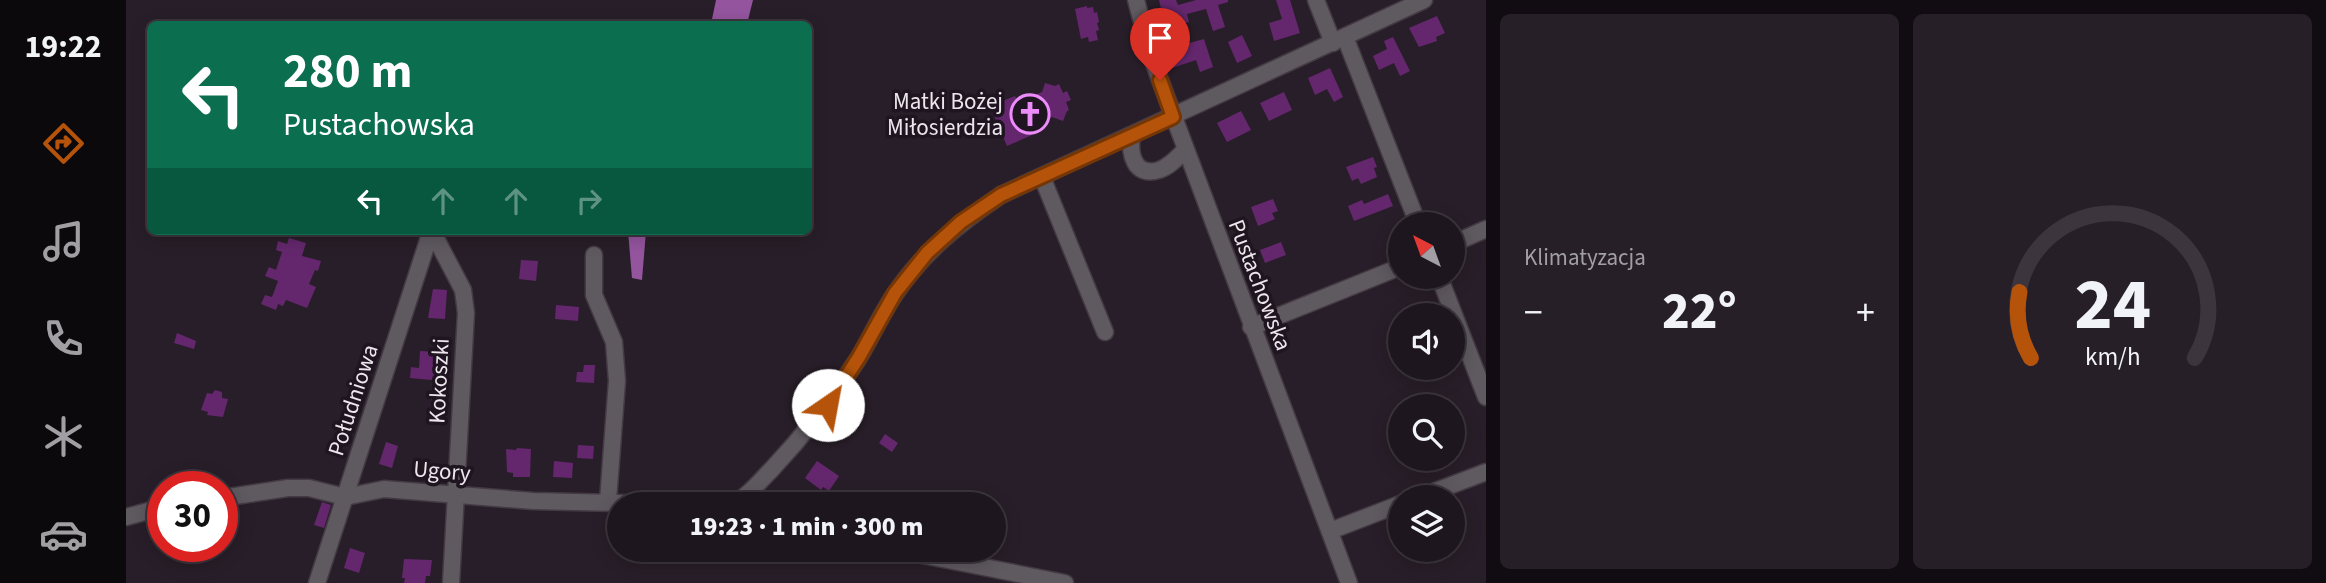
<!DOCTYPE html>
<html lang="pl">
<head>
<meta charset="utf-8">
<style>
  :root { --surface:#1e161f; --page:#261f28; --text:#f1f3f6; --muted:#a19fa4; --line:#3c353d; --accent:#b45309 }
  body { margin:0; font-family:"Source Sans 3",sans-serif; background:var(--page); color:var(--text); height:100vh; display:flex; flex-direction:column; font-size:26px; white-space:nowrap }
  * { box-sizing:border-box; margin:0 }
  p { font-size:23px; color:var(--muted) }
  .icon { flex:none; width:38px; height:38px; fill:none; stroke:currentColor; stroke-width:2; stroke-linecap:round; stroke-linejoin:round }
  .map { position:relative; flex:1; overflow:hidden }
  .drawer { display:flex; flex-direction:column; gap:14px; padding:14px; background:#100c11; width:840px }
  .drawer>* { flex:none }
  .banner { position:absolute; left:21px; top:21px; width:665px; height:214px; border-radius:10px; box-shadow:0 4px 18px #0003,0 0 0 2px var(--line); background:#0b6e4f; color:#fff; overflow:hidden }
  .needle { width:46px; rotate:319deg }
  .tools { position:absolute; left:1262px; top:212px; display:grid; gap:14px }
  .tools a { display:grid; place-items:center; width:77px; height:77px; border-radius:50%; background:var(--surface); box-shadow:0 4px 18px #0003,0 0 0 2px var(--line); font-size:35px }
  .speed { position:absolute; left:21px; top:471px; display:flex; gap:14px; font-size:35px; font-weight:700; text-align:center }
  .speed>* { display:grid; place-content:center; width:91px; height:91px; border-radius:50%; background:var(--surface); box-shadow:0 4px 18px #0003,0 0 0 2px var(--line); line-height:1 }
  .speed .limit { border:10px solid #d22; background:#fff; color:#111 }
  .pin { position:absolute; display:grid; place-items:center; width:60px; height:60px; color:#fff; margin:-72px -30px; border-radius:50% 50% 50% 0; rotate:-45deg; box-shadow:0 0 7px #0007 }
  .pin .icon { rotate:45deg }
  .me { position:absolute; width:77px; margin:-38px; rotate:33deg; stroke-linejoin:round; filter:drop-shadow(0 0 5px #0008) }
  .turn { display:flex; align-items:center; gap:24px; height:147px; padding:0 21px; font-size:32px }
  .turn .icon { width:91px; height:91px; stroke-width:2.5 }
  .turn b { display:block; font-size:49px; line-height:60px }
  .lanes { display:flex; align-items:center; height:66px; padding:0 21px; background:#0003; justify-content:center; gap:35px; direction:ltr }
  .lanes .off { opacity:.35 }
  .big { font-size:52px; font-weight:800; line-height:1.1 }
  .drawer .widget { flex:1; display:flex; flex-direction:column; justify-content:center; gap:10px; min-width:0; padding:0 24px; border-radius:10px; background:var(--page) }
  .drawer .dial { align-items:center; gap:0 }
  .dial svg { height:182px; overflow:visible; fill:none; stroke:var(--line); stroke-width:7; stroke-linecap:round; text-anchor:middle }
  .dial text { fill:var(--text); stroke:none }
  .heat { display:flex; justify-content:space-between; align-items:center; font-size:38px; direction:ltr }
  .drawer .tiles { flex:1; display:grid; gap:14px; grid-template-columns:repeat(2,1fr) }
  .trip { position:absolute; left:481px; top:492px; width:399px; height:70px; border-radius:35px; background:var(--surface); box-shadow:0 4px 18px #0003,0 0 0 2px var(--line); font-weight:800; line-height:70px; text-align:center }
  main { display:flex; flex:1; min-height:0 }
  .tab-bar { display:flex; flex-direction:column; width:126px; justify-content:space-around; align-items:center; background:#0c090c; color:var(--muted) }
  .tab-bar .icon { width:49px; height:49px }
  .tab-bar .selected { color:var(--accent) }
  .tab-bar b { font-size:32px; color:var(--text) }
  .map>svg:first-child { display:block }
  .water { fill:#94559e }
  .building { fill:#64276d }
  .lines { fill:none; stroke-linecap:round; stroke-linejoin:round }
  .minor-casing { stroke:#443a44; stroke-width:19 }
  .minor { stroke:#5f5a60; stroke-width:16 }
  .route-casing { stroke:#753606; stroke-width:18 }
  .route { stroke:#b45309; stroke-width:12 }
  .labels { text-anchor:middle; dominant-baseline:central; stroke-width:7; stroke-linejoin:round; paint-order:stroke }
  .poi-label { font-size:23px; fill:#ede6ed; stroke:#1e1520; text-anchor:end }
  .street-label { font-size:23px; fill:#ede6ed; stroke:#1e1520 }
</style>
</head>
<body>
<main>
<nav class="tab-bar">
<b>19:22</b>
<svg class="icon selected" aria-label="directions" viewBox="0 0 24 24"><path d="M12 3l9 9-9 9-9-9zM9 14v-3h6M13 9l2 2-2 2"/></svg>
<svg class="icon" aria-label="music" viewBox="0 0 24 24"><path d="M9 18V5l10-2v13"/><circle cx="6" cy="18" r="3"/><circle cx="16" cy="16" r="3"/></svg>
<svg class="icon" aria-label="phone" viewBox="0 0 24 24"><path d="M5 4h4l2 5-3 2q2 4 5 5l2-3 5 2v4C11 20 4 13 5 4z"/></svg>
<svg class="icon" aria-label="climate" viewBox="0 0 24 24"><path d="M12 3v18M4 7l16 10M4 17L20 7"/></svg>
<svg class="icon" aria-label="car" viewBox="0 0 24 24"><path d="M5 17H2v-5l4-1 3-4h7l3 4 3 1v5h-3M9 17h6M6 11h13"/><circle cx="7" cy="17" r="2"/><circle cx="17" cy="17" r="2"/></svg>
</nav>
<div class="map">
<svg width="1360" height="583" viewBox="0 0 1360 583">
  <rect width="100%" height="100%" fill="#281e29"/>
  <g class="water">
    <path d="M590,0H627L621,24H585Z"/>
    <path d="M502,231H520L516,280L506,278Z"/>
  </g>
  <g class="building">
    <path d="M1033,0H1050L1052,5L1070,0H1102V2L1092,5L1099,27L1087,31L1080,9L1061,14L1063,22L1053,25L1050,14L1037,18Z"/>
    <path d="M1150,0H1164L1174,33L1148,41L1143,23L1156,19Z"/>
    <path d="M961,6V8L967,7L968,13L971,12L973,22L971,23L973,30L970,31L972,40L963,42L962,37L955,39L949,9Z"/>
    <path d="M1311,16L1319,33L1310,37L1311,41L1293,47L1283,28Z"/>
    <path d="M1116,35L1126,56L1111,63L1102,42Z"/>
    <path d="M1054,36L1056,45L1078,39L1087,67L1074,72L1070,60L1046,68L1038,41Z"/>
    <path d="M1267,37L1284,71L1274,76L1268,63L1253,70L1247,56L1261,49L1258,41Z"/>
    <path d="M1204,68L1217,97L1208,102L1201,89L1189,95L1182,78Z"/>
    <path d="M919,83L929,86L933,84L937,93L941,91L945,100L940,102L943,110L941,111L937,121L926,117L903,127L906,135L881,146L864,106L889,96L892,102L916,92Z"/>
    <path d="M1158,92L1166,110L1143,121L1134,103Z"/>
    <path d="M1115,111L1125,130L1101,142L1091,123Z"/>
    <path d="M1247,157L1251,167L1248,168L1251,177L1235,184L1232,178L1226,181L1220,167Z"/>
    <path d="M1262,194L1267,206L1228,221L1222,206L1236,200L1238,204Z"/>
    <path d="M1147,199L1152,211L1146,213L1149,219L1132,226L1125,207Z"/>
    <path d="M163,238L180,243L176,256L195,261L192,271L189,270L183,284L190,287L181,308L160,300L157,306L152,304L150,310L135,304L139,295L146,297L152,281L139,276L143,267L150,270L156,252L150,250L152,241L161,244Z"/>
    <path d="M1155,242L1160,255L1139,263L1134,250Z"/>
    <path d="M395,260L412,261L410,281L393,279Z"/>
    <path d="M307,289L321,290L319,319L302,318Z"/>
    <path d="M430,305L453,307L452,321L429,319Z"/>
    <path d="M51,333L70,341L68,349L48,343Z"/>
    <path d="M294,351L310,352L309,364L316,365L314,394H319L320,420L304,419L306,380L284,378L285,367L293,368Z"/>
    <path d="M458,365H469L468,383L450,382L451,372H457Z"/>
    <path d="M89,390L96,392V398L102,399L97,417L81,415L82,412L75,410L81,393L86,394Z"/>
    <path d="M714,416L725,424L714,440L703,432Z"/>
    <path d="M759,434L772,443L766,452L753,443Z"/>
    <path d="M260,442L272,446L266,468L253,464Z"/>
    <path d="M452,445L468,446L467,459L451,458Z"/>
    <path d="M391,448L405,449L404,477H387V473L381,472L380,449L390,450Z"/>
    <path d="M428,461L447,463L446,478L427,477Z"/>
    <path d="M691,461L713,476L703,491L697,487L695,490L679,478Z"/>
    <path d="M196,502L205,505L198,528L188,525Z"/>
    <path d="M224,548L239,553L233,573L218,568Z"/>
    <path d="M278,559L306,560L304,576H300L299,583H278L279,578H276Z"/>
  </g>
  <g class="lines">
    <g class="minor-casing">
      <g id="minor">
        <path d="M1010,0L1025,56L1223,583"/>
        <path d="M1190,0L1207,43"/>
        <path d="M1219,37L1292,224"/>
        <path d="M1006,136C1003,153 1008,178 1033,170C1043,167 1052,157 1059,150"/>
        <path d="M916,177L979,332"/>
        <path d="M306,231L337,290L340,313L325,583"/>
        <path d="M1326,244L1360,229"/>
        <path d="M468,255V295L488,342L491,381L482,501"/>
        <path d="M1313,276L1360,397"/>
        <path d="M1125,327L1274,267"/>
        <path d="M1294,497L1360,472"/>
        <path d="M96,498L162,488H183L219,497L258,489L407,501L533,504"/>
        <path d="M605,504C621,498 634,481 646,469C678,435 706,399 732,359C745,338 755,314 769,294C797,252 834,223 875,195L1298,0"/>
        <path d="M0,517L37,507"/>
        <path d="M1204,531L1274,504"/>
        <path d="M771,550L939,583"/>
        <path d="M191,583L305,231"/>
      </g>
    </g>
    <use href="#minor" class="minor"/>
  </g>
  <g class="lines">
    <g class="route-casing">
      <path id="route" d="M702,405L733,357L769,293L801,253L835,222L875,195L1047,117L1034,80"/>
    </g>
    <use href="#route" class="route"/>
  </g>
  <defs>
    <g id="church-ring" transform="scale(2.0125)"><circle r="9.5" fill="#1e1520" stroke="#ec8cfb" stroke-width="1.5"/><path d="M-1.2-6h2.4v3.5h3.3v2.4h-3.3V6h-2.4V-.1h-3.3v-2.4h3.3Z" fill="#ec8cfb"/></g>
  </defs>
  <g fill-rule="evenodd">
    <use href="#church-ring" x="904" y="114"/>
  </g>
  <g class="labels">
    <g class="poi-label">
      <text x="877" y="101">Matki Bożej<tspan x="877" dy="26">Miłosierdzia</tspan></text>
    </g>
    <g class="street-label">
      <text transform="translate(1134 285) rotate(69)">Pustachowska</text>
      <text transform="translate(313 381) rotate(-87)">Kokoszki</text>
      <text transform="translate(227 400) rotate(-72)">Południowa</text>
      <text transform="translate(316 471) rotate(5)">Ugory</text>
    </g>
  </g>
</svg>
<div class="tools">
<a><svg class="needle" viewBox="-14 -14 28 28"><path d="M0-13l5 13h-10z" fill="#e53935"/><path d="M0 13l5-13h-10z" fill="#a19fa4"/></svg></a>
<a><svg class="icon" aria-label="sound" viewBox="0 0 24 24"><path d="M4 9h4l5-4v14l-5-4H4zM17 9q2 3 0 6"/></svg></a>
<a><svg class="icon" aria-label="search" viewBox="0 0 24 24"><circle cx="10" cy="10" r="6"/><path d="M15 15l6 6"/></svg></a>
<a><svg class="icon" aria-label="layers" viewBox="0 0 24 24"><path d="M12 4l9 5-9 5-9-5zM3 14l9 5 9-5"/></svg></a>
</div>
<div class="speed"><div class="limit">30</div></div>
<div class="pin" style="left:1034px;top:80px;background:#d93025"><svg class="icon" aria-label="arrive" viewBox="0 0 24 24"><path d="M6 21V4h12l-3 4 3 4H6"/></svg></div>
<svg class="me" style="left:702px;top:405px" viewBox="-20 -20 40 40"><circle r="19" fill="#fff"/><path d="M0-13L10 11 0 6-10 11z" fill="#b45309"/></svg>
<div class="trip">19:23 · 1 min · 300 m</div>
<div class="banner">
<div class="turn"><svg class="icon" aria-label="left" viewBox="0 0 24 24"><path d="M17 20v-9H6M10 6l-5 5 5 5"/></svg><div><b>280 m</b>Pustachowska</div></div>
<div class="lanes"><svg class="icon" aria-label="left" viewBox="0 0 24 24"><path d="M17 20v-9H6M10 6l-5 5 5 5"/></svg><svg class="icon off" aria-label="ahead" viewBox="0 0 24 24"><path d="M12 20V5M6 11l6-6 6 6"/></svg><svg class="icon off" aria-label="ahead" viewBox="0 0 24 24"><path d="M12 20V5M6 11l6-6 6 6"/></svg><svg class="icon off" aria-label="right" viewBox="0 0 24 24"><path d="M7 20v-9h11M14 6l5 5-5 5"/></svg></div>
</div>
</div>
<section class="drawer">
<div class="tiles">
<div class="widget"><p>Klimatyzacja</p>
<div class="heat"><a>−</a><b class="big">22°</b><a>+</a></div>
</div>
<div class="widget dial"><svg viewBox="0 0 100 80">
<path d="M14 69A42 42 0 1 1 86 69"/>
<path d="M14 69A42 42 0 0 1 9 40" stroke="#b45309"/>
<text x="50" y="56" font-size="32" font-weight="700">24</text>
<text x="50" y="72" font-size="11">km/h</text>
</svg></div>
</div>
</section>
</main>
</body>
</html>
